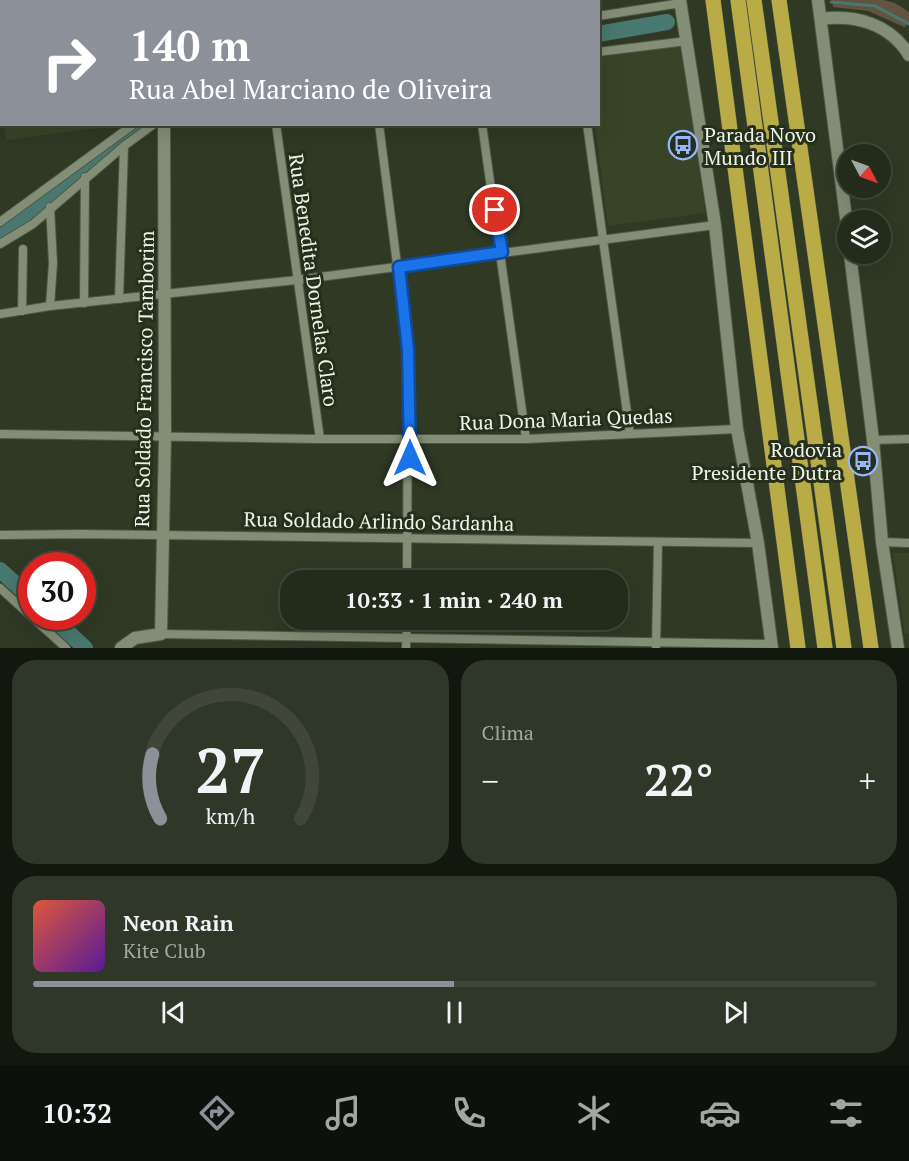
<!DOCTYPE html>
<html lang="pt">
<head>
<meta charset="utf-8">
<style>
  :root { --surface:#232b1b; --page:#2f3728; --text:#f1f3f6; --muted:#a3a7a3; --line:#40473a; --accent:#8c9099 }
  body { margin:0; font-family:"PT Serif",serif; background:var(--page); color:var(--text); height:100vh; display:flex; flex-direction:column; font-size:22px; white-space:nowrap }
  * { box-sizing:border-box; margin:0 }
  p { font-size:20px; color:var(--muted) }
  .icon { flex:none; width:33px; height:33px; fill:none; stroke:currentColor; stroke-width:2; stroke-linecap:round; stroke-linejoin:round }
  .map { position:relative; height:648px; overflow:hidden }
  .drawer { display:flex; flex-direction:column; gap:12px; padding:12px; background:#13180f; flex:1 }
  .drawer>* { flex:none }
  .hud { position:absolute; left:0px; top:0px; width:600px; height:126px; box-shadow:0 6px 24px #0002,0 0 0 2px var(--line); background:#8c9099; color:#fff; overflow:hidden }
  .needle { width:39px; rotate:131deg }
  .fabs { position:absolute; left:837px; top:144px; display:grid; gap:12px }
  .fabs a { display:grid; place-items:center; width:54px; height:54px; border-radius:50%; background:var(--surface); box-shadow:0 6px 24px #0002,0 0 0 2px var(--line); font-size:30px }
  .speed { position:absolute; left:18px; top:552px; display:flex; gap:12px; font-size:30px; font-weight:700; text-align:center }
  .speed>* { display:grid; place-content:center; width:78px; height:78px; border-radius:50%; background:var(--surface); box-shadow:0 6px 24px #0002,0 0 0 2px var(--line); line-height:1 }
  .speed .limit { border:9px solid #d22; background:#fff; color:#111 }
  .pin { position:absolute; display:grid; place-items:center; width:51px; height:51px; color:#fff; margin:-26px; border:3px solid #fff; border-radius:50%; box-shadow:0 2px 6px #0007 }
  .me { position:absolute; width:66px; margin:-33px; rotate:0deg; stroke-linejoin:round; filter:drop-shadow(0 0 4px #0008) }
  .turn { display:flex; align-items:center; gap:21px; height:126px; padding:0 30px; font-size:27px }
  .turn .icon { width:78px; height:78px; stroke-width:2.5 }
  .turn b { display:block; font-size:42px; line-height:51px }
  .big { font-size:45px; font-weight:700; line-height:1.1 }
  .drawer .widget { flex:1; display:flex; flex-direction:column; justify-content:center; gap:9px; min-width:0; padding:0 21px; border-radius:24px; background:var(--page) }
  .drawer .dial { align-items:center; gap:0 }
  .dial svg { height:156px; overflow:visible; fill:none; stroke:var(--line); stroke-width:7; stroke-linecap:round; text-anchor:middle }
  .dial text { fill:var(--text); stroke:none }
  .song { display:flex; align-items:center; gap:18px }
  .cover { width:72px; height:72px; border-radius:9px; background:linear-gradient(135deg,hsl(10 70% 55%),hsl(270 70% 35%)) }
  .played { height:6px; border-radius:3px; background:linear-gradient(90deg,var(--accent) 50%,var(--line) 50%) }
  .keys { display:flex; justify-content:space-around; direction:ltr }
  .heat { display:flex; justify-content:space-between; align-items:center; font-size:33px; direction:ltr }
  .drawer .tiles { flex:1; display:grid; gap:12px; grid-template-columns:1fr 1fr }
  .widget:last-child { grid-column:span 2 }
  .trip { position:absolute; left:280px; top:570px; width:348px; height:60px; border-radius:24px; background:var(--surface); box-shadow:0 6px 24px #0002,0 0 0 2px var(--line); font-weight:700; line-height:60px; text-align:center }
  .menu { display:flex; height:96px; justify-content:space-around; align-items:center; background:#0e110b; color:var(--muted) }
  .menu .icon { width:42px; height:42px }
  .menu .selected { color:var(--accent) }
  .menu b { font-size:27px; color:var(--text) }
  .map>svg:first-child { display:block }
  .built { fill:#374428 }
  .green { fill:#625441 }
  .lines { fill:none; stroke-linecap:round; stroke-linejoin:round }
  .stream { stroke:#487870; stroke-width:3 }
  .river { stroke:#487870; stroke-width:16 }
  .street-casing { stroke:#4f5746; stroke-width:10 }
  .secondary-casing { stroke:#4f5746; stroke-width:14 }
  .highway-casing { stroke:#4f5746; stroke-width:16 }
  .street { stroke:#828e76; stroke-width:8 }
  .secondary { stroke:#828e76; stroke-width:12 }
  .highway { stroke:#b9ab45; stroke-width:15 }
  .route-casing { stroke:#114b97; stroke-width:15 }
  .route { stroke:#1a73e8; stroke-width:10 }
  .labels { text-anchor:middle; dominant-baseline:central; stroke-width:6; stroke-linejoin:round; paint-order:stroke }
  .poi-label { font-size:20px; fill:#eef4e7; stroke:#252f1b; text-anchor:start }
  .street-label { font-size:20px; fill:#eef4e7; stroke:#252f1b }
</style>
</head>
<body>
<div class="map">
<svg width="909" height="648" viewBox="0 0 909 648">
  <rect width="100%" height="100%" fill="#2f3924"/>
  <g class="built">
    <path d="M683,45L705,213L608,226L595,125L598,124L599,57Z"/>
    <path d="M121,125L7,140L3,125L121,124Z"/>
    <path d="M893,553H909V634H905Z"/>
  </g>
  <path class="green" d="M832,0H884L895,3L909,12V24L904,27L868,11L833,7Z"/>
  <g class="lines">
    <path class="stream" d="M831,2L875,6L909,24"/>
    <g class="river">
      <path d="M598,34L667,22"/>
      <path d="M0,238L142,124"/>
      <path d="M0,570L32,599"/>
      <path d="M51,616L85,648"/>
    </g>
    <g class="street-casing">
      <g id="street">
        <path d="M270,0V2"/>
        <path d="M577,0L578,2"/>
        <path d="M598,16L681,3"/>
        <path d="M598,52L687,41"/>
        <path d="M276,124L320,439"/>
        <path d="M379,124L408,350L407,580"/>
        <path d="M482,124L526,439"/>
        <path d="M587,124L630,434"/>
        <path d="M50,207L53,263L50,306"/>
        <path d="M0,222L134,124"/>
        <path d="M0,244L33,224L124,146"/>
        <path d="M119,299L124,146L154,124"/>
        <path d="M84,303L85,177"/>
        <path d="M22,311L23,249"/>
        <path d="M0,314L50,306L297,280L715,225"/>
        <path d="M0,434L320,439H526L737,429"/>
        <path d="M873,440L909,439"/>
        <path d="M0,535L79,534L758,543"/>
        <path d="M882,542L909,543"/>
        <path d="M0,588L66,648"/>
        <path d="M161,634L771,644"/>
        <path d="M406,648L407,620"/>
        <path d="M656,648L658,542"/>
      </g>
    </g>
    <g class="secondary-casing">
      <g id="secondary">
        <path d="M120,0V2"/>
        <path d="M680,0L715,225L737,429L758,543L772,648"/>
        <path d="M818,0L848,234"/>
        <path d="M821,19C855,14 890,24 909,55"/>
        <path d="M850,254L873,440L882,542L898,648"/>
        <path d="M121,648L135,638L161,634L165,437L164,124"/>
      </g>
    </g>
    <g class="highway-casing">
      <g id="highway">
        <path d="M713,0L798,648"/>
        <path d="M738,0L825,648"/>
        <path d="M754,0L844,648"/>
        <path d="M779,0L871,648"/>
      </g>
    </g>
    <use href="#street" class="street"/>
    <use href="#secondary" class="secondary"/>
    <use href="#highway" class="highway"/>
  </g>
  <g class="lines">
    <g class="route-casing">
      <path id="route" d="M410,458L408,350L399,267L502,252L495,210"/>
    </g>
    <use href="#route" class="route"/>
  </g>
  <defs>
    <g id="bus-ring" transform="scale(1.5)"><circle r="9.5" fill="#252f1b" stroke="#96b6fd" stroke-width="1.5"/><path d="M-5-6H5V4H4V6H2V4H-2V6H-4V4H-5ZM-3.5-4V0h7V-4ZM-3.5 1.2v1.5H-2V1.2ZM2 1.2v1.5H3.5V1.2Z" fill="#96b6fd"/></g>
  </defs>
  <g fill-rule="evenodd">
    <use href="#bus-ring" x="683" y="145"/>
    <use href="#bus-ring" x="863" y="461"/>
  </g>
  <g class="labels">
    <g class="poi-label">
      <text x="704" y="134">Parada Novo<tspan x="704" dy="23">Mundo III</tspan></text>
      <text x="842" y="449" text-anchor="end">Rodovia<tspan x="842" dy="23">Presidente Dutra</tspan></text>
    </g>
    <g class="street-label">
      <text transform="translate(314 280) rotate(82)">Rua Benedita Dornelas Claro</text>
      <text transform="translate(144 379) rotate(-89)">Rua Soldado Francisco Tamborim</text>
      <text transform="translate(566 419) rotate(-2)">Rua Dona Maria Quedas</text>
      <text transform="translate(379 521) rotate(1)">Rua Soldado Arlindo Sardanha</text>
    </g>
  </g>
</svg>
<div class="fabs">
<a><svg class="needle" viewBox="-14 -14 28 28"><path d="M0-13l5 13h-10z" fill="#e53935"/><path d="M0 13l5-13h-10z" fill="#a3a7a3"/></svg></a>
<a><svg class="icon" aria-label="layers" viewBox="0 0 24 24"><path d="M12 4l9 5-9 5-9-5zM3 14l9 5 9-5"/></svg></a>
</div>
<div class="speed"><div class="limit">30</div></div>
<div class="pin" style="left:495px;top:210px;background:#d93025"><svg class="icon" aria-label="arrive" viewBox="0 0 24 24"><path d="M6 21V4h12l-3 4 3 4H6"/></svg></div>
<svg class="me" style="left:410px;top:458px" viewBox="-20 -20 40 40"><path d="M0-17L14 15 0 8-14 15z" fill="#1a73e8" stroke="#fff" stroke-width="4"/></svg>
<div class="trip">10:33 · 1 min · 240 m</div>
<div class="hud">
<div class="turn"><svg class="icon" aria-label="right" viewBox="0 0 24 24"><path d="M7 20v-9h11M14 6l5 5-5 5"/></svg><div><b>140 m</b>Rua Abel Marciano de Oliveira</div></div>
</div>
</div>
<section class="drawer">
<div class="tiles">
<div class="widget dial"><svg viewBox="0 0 100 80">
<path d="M14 69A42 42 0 1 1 86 69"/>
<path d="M14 69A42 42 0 0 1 10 36" stroke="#8c9099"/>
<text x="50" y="56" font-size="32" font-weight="700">27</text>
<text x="50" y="72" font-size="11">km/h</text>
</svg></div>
<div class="widget"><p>Clima</p>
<div class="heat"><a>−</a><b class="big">22°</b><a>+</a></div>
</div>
<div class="widget">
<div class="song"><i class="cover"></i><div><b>Neon Rain</b><p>Kite Club</p></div></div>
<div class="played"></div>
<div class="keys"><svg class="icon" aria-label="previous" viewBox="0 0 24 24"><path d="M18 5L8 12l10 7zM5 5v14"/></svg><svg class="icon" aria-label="pause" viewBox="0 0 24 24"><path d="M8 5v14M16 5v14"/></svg><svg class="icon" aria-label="next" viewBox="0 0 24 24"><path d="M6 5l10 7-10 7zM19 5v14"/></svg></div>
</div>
</div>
</section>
<nav class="menu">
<b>10:32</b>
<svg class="icon selected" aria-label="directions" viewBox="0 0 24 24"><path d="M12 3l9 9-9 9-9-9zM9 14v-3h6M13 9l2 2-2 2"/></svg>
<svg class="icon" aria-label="music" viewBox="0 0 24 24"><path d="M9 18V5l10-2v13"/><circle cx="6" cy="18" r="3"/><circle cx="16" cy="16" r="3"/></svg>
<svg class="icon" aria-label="phone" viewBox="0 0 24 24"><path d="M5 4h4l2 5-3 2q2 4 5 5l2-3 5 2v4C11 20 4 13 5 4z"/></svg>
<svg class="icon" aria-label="climate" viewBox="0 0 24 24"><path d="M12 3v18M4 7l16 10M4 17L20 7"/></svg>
<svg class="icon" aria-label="car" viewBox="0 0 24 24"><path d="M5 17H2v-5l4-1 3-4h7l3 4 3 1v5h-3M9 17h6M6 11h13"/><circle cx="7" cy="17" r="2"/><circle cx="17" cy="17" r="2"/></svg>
<svg class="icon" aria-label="filters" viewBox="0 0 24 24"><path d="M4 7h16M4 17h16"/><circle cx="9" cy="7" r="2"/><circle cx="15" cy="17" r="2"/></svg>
</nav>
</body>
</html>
